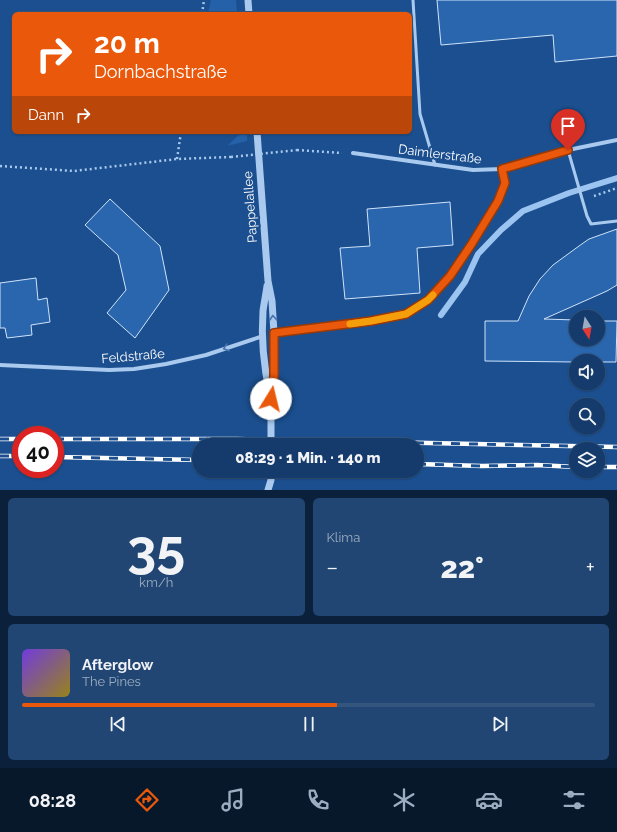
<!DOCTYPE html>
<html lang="de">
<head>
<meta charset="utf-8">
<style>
  :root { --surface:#143b6b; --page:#214673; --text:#f1f3f6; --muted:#9dadc1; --line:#33557e; --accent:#ea580c }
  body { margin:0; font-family:Raleway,sans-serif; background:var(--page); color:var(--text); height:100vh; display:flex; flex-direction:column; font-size:15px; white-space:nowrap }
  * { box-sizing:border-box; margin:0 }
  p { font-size:13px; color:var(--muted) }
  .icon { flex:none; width:22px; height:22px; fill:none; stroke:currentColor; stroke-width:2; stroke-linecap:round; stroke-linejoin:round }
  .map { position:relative; height:490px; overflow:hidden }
  .details { display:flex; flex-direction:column; gap:8px; padding:8px; background:#0b203b; flex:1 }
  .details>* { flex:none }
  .hud { position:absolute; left:12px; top:12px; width:400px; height:122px; border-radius:6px; box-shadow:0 1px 3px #0004,0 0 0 1px var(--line); background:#ea580c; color:#fff; overflow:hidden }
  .needle { width:26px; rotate:169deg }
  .buttons { position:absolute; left:569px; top:310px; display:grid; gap:8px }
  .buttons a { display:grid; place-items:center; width:36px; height:36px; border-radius:50%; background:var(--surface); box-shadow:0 1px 3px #0004,0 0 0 1px var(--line); font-size:20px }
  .speed { position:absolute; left:12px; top:426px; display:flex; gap:8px; font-size:20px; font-weight:700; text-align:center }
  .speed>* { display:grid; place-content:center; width:52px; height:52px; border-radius:50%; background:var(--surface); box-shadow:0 1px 3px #0004,0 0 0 1px var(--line); line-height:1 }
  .speed .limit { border:6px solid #d22; background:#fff; color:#111 }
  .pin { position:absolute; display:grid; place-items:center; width:34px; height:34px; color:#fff; margin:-41px -17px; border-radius:50% 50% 50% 0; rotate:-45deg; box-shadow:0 0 4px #0007 }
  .pin .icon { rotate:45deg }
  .me { position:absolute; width:44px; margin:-22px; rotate:9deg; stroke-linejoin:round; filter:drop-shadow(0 0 3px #0008) }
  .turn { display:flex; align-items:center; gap:14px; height:84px; padding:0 16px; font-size:18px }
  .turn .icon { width:52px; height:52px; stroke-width:2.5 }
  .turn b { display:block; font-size:28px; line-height:34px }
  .then { display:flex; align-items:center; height:38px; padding:0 16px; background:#0003; gap:8px; font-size:15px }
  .big { font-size:30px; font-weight:800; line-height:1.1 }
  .details .tile { flex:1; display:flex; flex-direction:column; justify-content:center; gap:6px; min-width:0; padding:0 14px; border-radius:6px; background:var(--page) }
  .details .dial { align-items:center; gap:0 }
  .dial b { font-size:52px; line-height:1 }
  .song { display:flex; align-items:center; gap:12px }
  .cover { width:48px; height:48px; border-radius:6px; background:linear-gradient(135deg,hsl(260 70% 55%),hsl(50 70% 35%)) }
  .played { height:4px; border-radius:2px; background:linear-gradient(90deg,var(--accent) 55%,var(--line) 55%) }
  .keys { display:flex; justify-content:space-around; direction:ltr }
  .heat { display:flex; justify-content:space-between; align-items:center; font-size:22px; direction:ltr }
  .details .tiles { flex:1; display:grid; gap:8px; grid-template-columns:1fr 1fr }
  .tile:last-child { grid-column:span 2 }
  .trip { position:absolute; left:192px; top:438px; width:232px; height:40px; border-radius:20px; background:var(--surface); box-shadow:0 1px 3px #0004,0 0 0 1px var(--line); font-weight:800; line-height:40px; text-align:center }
  .tab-bar { display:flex; height:64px; justify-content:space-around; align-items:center; background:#08182b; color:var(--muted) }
  .tab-bar .icon { width:28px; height:28px }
  .tab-bar .current { color:var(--accent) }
  .tab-bar b { font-size:18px; color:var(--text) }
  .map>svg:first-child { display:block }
  .green { fill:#2461a8 }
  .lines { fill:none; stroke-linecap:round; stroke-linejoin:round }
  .stream { stroke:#9cc4f0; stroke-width:6 }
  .building { fill:#2a66ad; stroke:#cfe3fa }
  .path { stroke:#a9c9ee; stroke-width:2.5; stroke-dasharray:2 3; stroke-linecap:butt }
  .service { stroke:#a9c9ee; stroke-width:3 }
  .minor { stroke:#a9c9ee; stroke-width:4 }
  .tertiary { stroke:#a9c9ee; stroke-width:7 }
  .rail-casing { stroke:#fff; stroke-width:4.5 }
  .rail { stroke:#1b4f8f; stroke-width:3; stroke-dasharray:9; stroke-linecap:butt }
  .path-bridge { stroke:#a9c9ee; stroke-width:2.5; stroke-dasharray:2 3; stroke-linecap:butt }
  .oneway { stroke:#4674ac }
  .route-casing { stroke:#983908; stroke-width:10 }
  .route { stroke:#ea580c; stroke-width:7 }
  .slow { stroke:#f59e0b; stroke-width:7 }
  .labels { text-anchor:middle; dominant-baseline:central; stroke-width:4; stroke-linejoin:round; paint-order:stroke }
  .street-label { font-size:13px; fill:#fff; stroke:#1b4f8f }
</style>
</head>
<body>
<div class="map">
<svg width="617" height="490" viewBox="0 0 617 490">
  <rect width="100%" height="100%" fill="#1b4f8f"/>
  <g class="green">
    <path d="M211,0H236L237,14H208Z"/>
    <path d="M239,132H247V141L227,146L239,135Z"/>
  </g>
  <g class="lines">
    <path class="stream" d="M441,315L465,282L478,254L501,230L523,211L569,193L617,178"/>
  </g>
  <g class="building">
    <path d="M437,0H617V56L555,62L553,35L441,45Z"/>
    <path d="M110,199L160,246L169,290L135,338L107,313L126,290L118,255L85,225Z"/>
    <path d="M450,202L453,245L417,248L420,293L345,299L340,248L370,246L367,209Z"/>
    <path d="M617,229V285L607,291L544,319L576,320V339H598V321H617L616,362H598V361H576V362L485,361V321H518L529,296L540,279L553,265L579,246L589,239Z"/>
    <path d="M36,278L38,300L47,298L50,322L31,325L32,335L7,338L5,328H0V283Z"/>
  </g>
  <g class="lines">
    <g class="path">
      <path d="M202,14L204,0"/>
      <path d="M297,150L342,153"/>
      <path d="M177,159L181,132"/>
      <path d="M0,166L74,171L177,159L231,157"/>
      <path d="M594,196L617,188"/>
    </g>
    <g class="service">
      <path d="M413,0L420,114L435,165"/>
      <path d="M568,150L587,216L591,224L617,221"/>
      <path d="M274,333L371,321L406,314L428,300L450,276L471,245L498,201L505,183L502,169"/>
    </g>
    <g class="minor">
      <path d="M353,153L473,170L502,169L568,150L617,140"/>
      <path d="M0,365L109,370L134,369L166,364L206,355L263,336"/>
    </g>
    <g class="tertiary">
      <path d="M248,0L249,14"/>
      <path d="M257,132L268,281L272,301L274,333V377L271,399V445"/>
      <path d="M267,286C266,294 264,303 263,311C261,338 264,368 270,395"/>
      <path d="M268,490L271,480V471"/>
    </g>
    <g class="rail-casing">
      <g id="rail">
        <path d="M0,439H21"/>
        <path d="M55,439H237L617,447"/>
        <path d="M0,456H21"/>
        <path d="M55,457L199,460"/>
        <path d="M417,464L482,466L537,465L576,467"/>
        <path d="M598,467H617"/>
      </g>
    </g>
    <use href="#rail" class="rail"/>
    <path class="path-bridge" d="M231,157L297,150"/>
  </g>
  <defs><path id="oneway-chevron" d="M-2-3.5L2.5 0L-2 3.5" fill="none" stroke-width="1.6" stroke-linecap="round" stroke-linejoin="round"/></defs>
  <g class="oneway">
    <use href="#oneway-chevron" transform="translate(273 318) rotate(-94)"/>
    <use href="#oneway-chevron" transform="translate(226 348) rotate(161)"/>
  </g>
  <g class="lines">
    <g class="route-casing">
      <path id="route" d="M271,399L274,376V333L371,321L406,314L428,300L450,276L471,245L498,201L505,183L502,169L568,150"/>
    </g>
    <use href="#route" class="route"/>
    <path class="slow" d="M350,324L371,321L406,314L428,300L433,295"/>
  </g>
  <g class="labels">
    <g class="street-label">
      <text transform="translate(440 154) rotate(7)">Daimlerstraße</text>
      <text transform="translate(250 207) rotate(-94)">Pappelallee</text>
      <text transform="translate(133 356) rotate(-5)">Feldstraße</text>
    </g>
  </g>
</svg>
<div class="buttons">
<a><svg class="needle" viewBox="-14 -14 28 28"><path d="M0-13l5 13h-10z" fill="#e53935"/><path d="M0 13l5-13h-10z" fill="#9dadc1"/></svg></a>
<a><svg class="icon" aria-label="sound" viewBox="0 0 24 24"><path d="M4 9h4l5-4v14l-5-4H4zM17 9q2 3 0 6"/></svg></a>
<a><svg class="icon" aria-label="search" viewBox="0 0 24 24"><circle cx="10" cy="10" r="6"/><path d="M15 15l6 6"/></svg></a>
<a><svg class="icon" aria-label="layers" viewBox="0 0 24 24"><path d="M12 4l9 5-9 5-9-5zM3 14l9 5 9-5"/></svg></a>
</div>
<div class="speed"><div class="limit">40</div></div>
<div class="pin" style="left:568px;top:150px;background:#d93025"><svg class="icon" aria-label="arrive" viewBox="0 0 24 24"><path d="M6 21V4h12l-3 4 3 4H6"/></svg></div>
<svg class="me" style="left:271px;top:399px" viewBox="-20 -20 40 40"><circle r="19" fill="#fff"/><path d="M0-13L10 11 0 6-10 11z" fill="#ea580c"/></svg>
<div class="trip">08:29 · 1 Min. · 140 m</div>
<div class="hud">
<div class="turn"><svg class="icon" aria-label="right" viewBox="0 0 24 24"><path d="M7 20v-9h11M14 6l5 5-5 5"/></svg><div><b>20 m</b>Dornbachstraße</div></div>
<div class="then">Dann<svg class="icon" aria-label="right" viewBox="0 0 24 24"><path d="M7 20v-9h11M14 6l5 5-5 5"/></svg></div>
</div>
</div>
<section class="details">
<div class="tiles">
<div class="tile dial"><b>35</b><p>km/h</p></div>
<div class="tile"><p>Klima</p>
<div class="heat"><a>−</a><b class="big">22°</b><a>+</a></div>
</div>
<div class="tile">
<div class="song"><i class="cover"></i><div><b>Afterglow</b><p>The Pines</p></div></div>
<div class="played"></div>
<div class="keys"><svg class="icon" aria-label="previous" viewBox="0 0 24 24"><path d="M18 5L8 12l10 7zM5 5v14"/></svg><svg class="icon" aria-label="pause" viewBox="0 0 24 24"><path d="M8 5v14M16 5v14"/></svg><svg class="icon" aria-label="next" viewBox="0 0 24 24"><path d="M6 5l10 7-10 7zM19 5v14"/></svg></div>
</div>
</div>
</section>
<nav class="tab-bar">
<b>08:28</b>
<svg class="icon current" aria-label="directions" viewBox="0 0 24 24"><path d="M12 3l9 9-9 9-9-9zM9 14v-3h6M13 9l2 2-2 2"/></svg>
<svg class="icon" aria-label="music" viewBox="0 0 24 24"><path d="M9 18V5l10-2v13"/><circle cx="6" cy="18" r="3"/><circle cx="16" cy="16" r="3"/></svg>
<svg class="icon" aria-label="phone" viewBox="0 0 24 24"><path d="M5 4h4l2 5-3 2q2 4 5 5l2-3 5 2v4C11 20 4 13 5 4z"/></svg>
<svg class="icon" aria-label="climate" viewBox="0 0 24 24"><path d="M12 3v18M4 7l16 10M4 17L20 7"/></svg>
<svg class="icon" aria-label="car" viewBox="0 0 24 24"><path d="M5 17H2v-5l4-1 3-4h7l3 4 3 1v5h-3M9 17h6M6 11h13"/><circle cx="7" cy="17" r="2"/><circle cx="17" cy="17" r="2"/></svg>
<svg class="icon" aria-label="filters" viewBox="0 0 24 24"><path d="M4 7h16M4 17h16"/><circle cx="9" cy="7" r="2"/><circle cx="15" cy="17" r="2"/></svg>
</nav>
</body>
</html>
